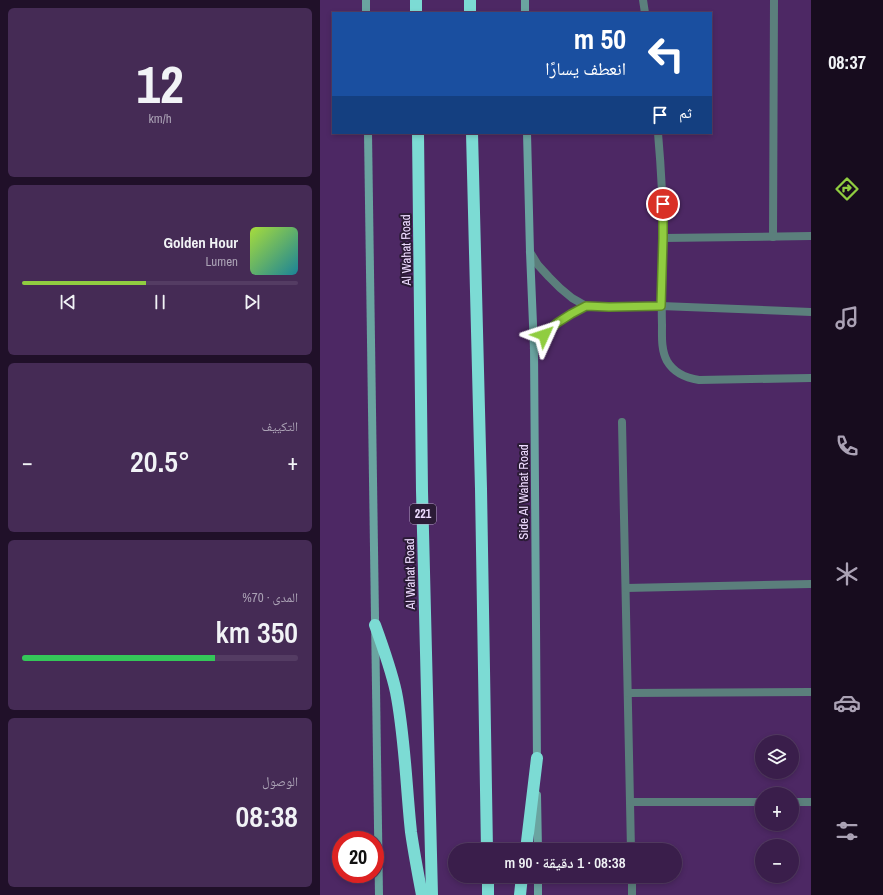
<!DOCTYPE html>
<html lang="ar">
<head>
<meta charset="utf-8">
<style>
  :root { --surface:#3a1e4b; --page:#452b55; --text:#f1f3f6; --muted:#aba2b5; --line:#543c63; --accent:#90cd40 }
  body { margin:0; font-family:"Archivo Narrow","Noto Naskh Arabic",sans-serif; background:var(--page); color:var(--text); direction:rtl; height:100vh; display:flex; flex-direction:column; font-size:15px; white-space:nowrap }
  * { box-sizing:border-box; margin:0 }
  p { font-size:13px; color:var(--muted) }
  .icon { flex:none; width:22px; height:22px; fill:none; stroke:currentColor; stroke-width:2; stroke-linecap:round; stroke-linejoin:round }
  .map { position:relative; flex:1; overflow:hidden; direction:ltr }
  .side { display:flex; flex-direction:column; gap:8px; padding:8px; background:#201029; width:320px }
  .side>* { flex:none }
  .hud { position:absolute; left:12px; top:12px; width:380px; height:122px; border-radius:0px; box-shadow:0 2px 6px #0003,0 0 0 1px var(--line); direction:rtl; background:#1a4fa0; color:#fff; overflow:hidden }
  .controls { position:absolute; left:435px; top:735px; display:grid; gap:8px }
  .controls a { display:grid; place-items:center; width:44px; height:44px; border-radius:50%; background:var(--surface); box-shadow:0 2px 6px #0003,0 0 0 1px var(--line); font-size:20px }
  .speed { position:absolute; left:12px; top:831px; display:flex; gap:8px; font-size:20px; font-weight:700; text-align:center }
  .speed>* { display:grid; place-content:center; width:52px; height:52px; border-radius:50%; background:var(--surface); box-shadow:0 2px 6px #0003,0 0 0 1px var(--line); line-height:1 }
  .speed .limit { border:6px solid #d22; background:#fff; color:#111 }
  .pin { position:absolute; display:grid; place-items:center; width:34px; height:34px; color:#fff; margin:-17px; border:2px solid #fff; border-radius:50%; box-shadow:0 1px 4px #0007 }
  .me { position:absolute; width:44px; margin:-22px; rotate:48deg; stroke-linejoin:round; filter:drop-shadow(0 0 3px #0008) }
  .turn { display:flex; align-items:center; gap:14px; height:84px; padding:0 20px; font-size:18px }
  .turn .icon { width:52px; height:52px; stroke-width:2.5 }
  .turn b { display:block; font-size:28px; line-height:34px }
  .then { display:flex; align-items:center; height:38px; padding:0 20px; background:#0003; gap:8px; font-size:15px }
  .big { font-size:30px; font-weight:600; line-height:1.1 }
  .side .tile { flex:1; display:flex; flex-direction:column; justify-content:center; gap:6px; min-width:0; padding:0 14px; border-radius:6px; background:var(--page) }
  .side .dial { align-items:center; gap:0 }
  .dial b { font-size:52px; line-height:1 }
  .song { display:flex; align-items:center; gap:12px }
  .cover { width:48px; height:48px; border-radius:6px; background:linear-gradient(135deg,hsl(80 70% 55%),hsl(190 70% 35%)) }
  .played { height:4px; border-radius:2px; background:linear-gradient(90deg,var(--accent) 45%,var(--line) 45%) }
  .keys { display:flex; justify-content:space-around; direction:ltr }
  .heat { display:flex; justify-content:space-between; align-items:center; font-size:22px; direction:ltr }
  .charge { height:6px; border-radius:3px; background:linear-gradient(90deg,#34c759 70%,var(--line) 0) }
  .trip { position:absolute; left:128px; top:843px; width:234px; height:40px; border-radius:20px; background:var(--surface); box-shadow:0 2px 6px #0003,0 0 0 1px var(--line); font-weight:600; line-height:40px; text-align:center; direction:rtl }
  main { display:flex; flex:1; min-height:0 }
  .tabs { display:flex; flex-direction:column; width:72px; justify-content:space-around; align-items:center; background:#170c1e; color:var(--muted) }
  .tabs .icon { width:28px; height:28px }
  .tabs .active { color:var(--accent) }
  .tabs b { font-size:18px; color:var(--text) }
  .map>svg:first-child { display:block }
  .lines { fill:none; stroke-linecap:round; stroke-linejoin:round }
  .lane { stroke:#5b7f7c; stroke-width:8 }
  .secondary { stroke:#6aa4a0; stroke-width:8 }
  .highway { stroke:#7cdbd4; stroke-width:12 }
  .route-casing { stroke:#5e852a; stroke-width:10 }
  .route { stroke:#90cd40; stroke-width:7 }
  .labels { text-anchor:middle; dominant-baseline:central; stroke-width:4; stroke-linejoin:round; paint-order:stroke }
  .shield { fill:#2b1b36; stroke:#b4a1c3; stroke-width:1 }
  .shield-label { font-size:12px; font-weight:bold; fill:#eedbff }
  .street-label { font-size:13px; fill:#eedbff; stroke:#2b1b36 }
</style>
</head>
<body>
<main>
<nav class="tabs">
<b>08:37</b>
<svg class="icon active" aria-label="directions" viewBox="0 0 24 24"><path d="M12 3l9 9-9 9-9-9zM9 14v-3h6M13 9l2 2-2 2"/></svg>
<svg class="icon" aria-label="music" viewBox="0 0 24 24"><path d="M9 18V5l10-2v13"/><circle cx="6" cy="18" r="3"/><circle cx="16" cy="16" r="3"/></svg>
<svg class="icon" aria-label="phone" viewBox="0 0 24 24"><path d="M5 4h4l2 5-3 2q2 4 5 5l2-3 5 2v4C11 20 4 13 5 4z"/></svg>
<svg class="icon" aria-label="climate" viewBox="0 0 24 24"><path d="M12 3v18M4 7l16 10M4 17L20 7"/></svg>
<svg class="icon" aria-label="car" viewBox="0 0 24 24"><path d="M5 17H2v-5l4-1 3-4h7l3 4 3 1v5h-3M9 17h6M6 11h13"/><circle cx="7" cy="17" r="2"/><circle cx="17" cy="17" r="2"/></svg>
<svg class="icon" aria-label="filters" viewBox="0 0 24 24"><path d="M4 7h16M4 17h16"/><circle cx="9" cy="7" r="2"/><circle cx="15" cy="17" r="2"/></svg>
</nav>
<div class="map">
<svg width="491" height="895" viewBox="0 0 491 895">
  <rect width="100%" height="100%" fill="#4d2864"/>
  <g class="lines">
    <g class="lane">
      <path d="M323,0L325,13"/>
      <path d="M338,133C341,167 343,202 343,236C343,266 341,295 342,325C342,336 341,350 347,361C354,373 366,378 379,380L491,378"/>
      <path d="M453,237L454,0"/>
      <path d="M343,238L491,236"/>
      <path d="M210,252L218,265L229,277L240,288L252,298L266,306L289,307L341,306L491,312"/>
      <path d="M214,348C230,328 243,317 266,306"/>
      <path d="M302,422L311,850"/>
      <path d="M306,588L491,584"/>
      <path d="M308,693L491,692"/>
      <path d="M310,802H442"/>
      <path d="M472,802H491"/>
      <path d="M312,876V895"/>
    </g>
    <g class="secondary">
      <path d="M46,0V13"/>
      <path d="M205,0V13"/>
      <path d="M48,133L59,895"/>
      <path d="M207,133L210,252L214,348L217,763"/>
      <path d="M217,795L218,850"/>
      <path d="M218,876V895"/>
    </g>
    <g class="highway">
      <path d="M96,0V13"/>
      <path d="M150,0V13"/>
      <path d="M98,133L102,491L112,895"/>
      <path d="M152,133L161,489L167,850"/>
      <path d="M55,625C63,647 71,669 76,692C85,738 86,785 91,832C94,853 98,874 102,895"/>
      <path d="M206,850L217,758"/>
      <path d="M168,876V895"/>
      <path d="M200,895L202,876"/>
    </g>
  </g>
  <g class="lines">
    <g class="route-casing">
      <path id="route" d="M224,335L237,323L251,314L266,306L289,307L341,306L343,238V204"/>
    </g>
    <use href="#route" class="route"/>
  </g>
  <g class="labels">
    <rect class="shield" x="90" y="504" width="26" height="20" rx="3"/>
    <g class="shield-label">
      <text x="103" y="514">221</text>
    </g>
    <g class="street-label">
      <text transform="translate(86 250) rotate(-91)">Al Wahat Road</text>
      <text transform="translate(203 492) rotate(-90)">Side Al Wahat Road</text>
      <text transform="translate(90 574) rotate(-91)">Al Wahat Road</text>
    </g>
  </g>
</svg>
<div class="controls">
<a><svg class="icon" aria-label="layers" viewBox="0 0 24 24"><path d="M12 4l9 5-9 5-9-5zM3 14l9 5 9-5"/></svg></a>
<a>+</a>
<a>−</a>
</div>
<div class="speed"><div class="limit">20</div></div>
<div class="pin" style="left:343px;top:204px;background:#d93025"><svg class="icon" aria-label="arrive" viewBox="0 0 24 24"><path d="M6 21V4h12l-3 4 3 4H6"/></svg></div>
<svg class="me" style="left:224px;top:335px" viewBox="-20 -20 40 40"><path d="M0-17L14 15 0 8-14 15z" fill="#90cd40" stroke="#fff" stroke-width="4"/></svg>
<div class="trip">08:38 · 1 دقيقة · 90 m</div>
<div class="hud">
<div class="turn"><svg class="icon" aria-label="left" viewBox="0 0 24 24"><path d="M17 20v-9H6M10 6l-5 5 5 5"/></svg><div><b>50 m</b>انعطف يسارًا</div></div>
<div class="then">ثم<svg class="icon" aria-label="arrive" viewBox="0 0 24 24"><path d="M6 21V4h12l-3 4 3 4H6"/></svg></div>
</div>
</div>
<section class="side">
<div class="tile dial"><b>12</b><p>km/h</p></div>
<div class="tile">
<div class="song"><i class="cover"></i><div><b>Golden Hour</b><p>Lumen</p></div></div>
<div class="played"></div>
<div class="keys"><svg class="icon" aria-label="previous" viewBox="0 0 24 24"><path d="M18 5L8 12l10 7zM5 5v14"/></svg><svg class="icon" aria-label="pause" viewBox="0 0 24 24"><path d="M8 5v14M16 5v14"/></svg><svg class="icon" aria-label="next" viewBox="0 0 24 24"><path d="M6 5l10 7-10 7zM19 5v14"/></svg></div>
</div>
<div class="tile"><p>التكييف</p>
<div class="heat"><a>−</a><b class="big">20.5°</b><a>+</a></div>
</div>
<div class="tile"><p>المدى · 70%</p><b class="big">350 km</b><div class="charge"></div></div>
<div class="tile"><p>الوصول</p><b class="big">08:38</b></div>
</section>
</main>
</body>
</html>
